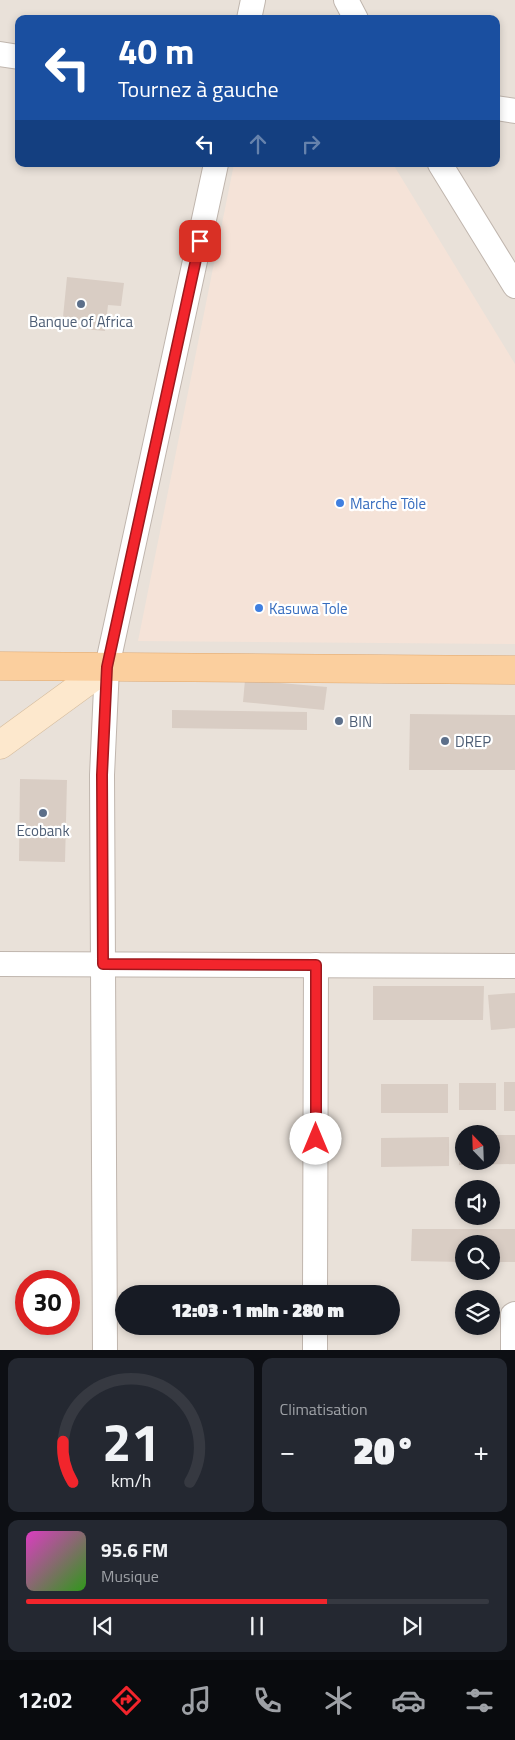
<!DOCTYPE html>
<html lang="fr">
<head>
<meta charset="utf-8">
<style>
  :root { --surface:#171b24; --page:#242831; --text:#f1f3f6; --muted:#9ea1a6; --line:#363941; --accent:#f2252c }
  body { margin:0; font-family:"Titillium Web",sans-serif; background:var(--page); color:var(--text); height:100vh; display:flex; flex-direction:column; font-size:19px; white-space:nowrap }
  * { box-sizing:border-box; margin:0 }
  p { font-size:16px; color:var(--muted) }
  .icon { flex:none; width:28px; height:28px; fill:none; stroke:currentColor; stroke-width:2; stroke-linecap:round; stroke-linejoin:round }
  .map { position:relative; height:1350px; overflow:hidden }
  .panel { display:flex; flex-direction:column; gap:8px; padding:8px; background:#0d0f14; flex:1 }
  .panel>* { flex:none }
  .hud { position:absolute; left:15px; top:15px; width:485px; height:152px; border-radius:10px; box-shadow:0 2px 8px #0003; background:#1a4fa0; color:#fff; overflow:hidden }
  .needle { width:32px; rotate:337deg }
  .buttons { position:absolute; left:455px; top:1125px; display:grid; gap:10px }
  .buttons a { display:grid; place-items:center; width:45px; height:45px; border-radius:50%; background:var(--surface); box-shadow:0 2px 8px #0003; font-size:25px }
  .speed { position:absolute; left:15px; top:1270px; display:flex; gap:10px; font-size:25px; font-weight:700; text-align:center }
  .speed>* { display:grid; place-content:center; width:65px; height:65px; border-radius:50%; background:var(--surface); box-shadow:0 2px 8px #0003; line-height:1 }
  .speed .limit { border:8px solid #d22; background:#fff; color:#111 }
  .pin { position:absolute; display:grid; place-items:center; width:42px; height:42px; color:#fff; margin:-21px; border-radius:10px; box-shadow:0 2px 8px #0006 }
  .me { position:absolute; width:55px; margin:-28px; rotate:0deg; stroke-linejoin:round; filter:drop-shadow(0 0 4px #0008) }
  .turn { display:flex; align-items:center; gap:18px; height:105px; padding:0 20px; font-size:22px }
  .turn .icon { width:65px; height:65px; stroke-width:2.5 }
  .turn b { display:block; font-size:35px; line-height:42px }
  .lanes { display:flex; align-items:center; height:48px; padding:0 20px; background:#0003; justify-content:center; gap:25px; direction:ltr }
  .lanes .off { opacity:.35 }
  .big { font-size:38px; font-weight:800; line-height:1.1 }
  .panel .card { flex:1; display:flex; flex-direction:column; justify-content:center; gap:8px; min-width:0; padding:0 18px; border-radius:10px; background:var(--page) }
  .panel .dial { align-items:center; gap:0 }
  .dial svg { height:130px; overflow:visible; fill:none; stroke:var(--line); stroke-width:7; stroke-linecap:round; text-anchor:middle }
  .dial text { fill:var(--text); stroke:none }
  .song { display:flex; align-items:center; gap:15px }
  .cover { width:60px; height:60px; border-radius:8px; background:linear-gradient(135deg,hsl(310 70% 55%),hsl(110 70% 35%)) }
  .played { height:5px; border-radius:2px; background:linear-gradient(90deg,var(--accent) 65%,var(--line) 65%) }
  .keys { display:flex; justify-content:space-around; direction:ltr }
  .heat { display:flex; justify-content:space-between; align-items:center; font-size:28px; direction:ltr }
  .panel .tiles { flex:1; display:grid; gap:8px; grid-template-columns:1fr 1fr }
  .card:last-child { grid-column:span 2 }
  .trip { position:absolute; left:115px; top:1285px; width:285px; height:50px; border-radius:25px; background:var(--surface); box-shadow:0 2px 8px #0003; font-weight:800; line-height:50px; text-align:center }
  .tabs { display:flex; height:80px; justify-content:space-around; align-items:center; background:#090b0e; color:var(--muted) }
  .tabs .icon { width:35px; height:35px }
  .tabs .active { color:var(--accent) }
  .tabs b { font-size:22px; color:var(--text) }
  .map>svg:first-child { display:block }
  .residential { fill:#e9e1d9; fill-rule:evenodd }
  .commercial { fill:#f5e3d8 }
  .building { fill:#d9cdc4 }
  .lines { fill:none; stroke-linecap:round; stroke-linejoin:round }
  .street-casing { stroke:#c0b6ae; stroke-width:26 }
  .secondary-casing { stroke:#d6bd9f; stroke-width:29 }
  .primary-casing { stroke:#e0a86e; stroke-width:29 }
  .street { stroke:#fff; stroke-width:24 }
  .secondary { stroke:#fde8cd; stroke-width:28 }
  .primary { stroke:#fbcf9e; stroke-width:28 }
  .route-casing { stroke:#9d181d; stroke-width:12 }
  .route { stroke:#f2252c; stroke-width:9 }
  .service-dot { fill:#5c6f8a; stroke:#fff; stroke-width:2 }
  .shop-dot { fill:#3f7fe0; stroke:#fff; stroke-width:2 }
  .labels { text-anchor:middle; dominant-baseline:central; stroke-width:4.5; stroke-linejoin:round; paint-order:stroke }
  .service-label { font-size:15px; fill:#4e5e75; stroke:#fff }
  .shop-label { font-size:15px; fill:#366cbe; stroke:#fff; text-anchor:start }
</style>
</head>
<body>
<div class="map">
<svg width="515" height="1350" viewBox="0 0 515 1350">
  <rect width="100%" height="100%" fill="#f5f0eb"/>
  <path class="residential" d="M0,0H515V1350H0ZM19,19H496V164H19ZM464,1134H491V1161H464ZM464,1189H491V1216H464ZM464,1244H491V1271H464ZM26,1281H69V1324H26ZM124,1294H391V1326H124ZM464,1299H491V1326H464Z"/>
  <path class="commercial" d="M234,164H393L515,364V644L138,641Z"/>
  <g class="building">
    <path d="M67,277L124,283L121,306L108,305L105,331L62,327Z"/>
    <path d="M245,680L327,687L324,710L243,702Z"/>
    <path d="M172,710L307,712V730L172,728Z"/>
    <path d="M410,714L515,715V770H409Z"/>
    <path d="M20,779L67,780L65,862L19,861Z"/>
    <path d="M373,986H484L483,1020H373Z"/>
    <path d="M515,993V1028L491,1030L488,995Z"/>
    <rect x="504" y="1082" width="11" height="29"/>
    <rect x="459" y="1083" width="37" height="27"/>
    <rect x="381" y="1084" width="67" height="29"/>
    <path d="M491,1135H515V1164L459,1165V1136H464V1161H491Z"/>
    <path d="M449,1137V1166L381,1167V1138Z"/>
    <path d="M412,1229H515V1262H491V1244H464V1262L411,1261Z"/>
  </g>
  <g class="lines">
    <g class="street-casing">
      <g id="street">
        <path d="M346,0L356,19"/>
        <path d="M249,19L253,0"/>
        <path d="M0,54L19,57"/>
        <path d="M496,108L515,111"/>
        <path d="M440,164L515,286"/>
        <path d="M0,964L515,966"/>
        <path d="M315,1294L316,965"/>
        <path d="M105,1350L102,775L107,667L216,164"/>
        <path d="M315,1350V1326"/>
        <path d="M513,1350V1315L515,1314"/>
      </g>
    </g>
    <g class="secondary-casing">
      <path id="secondary" d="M0,745L107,667"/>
    </g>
    <g class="primary-casing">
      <path id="primary" d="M0,666L515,670"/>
    </g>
    <use href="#street" class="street"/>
    <use href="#secondary" class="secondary"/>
    <use href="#primary" class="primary"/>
  </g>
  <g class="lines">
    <g class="route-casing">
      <path id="route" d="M200,241L107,667L102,775L103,964L316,965V1139"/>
    </g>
    <use href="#route" class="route"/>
  </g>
  <g class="service-dot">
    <circle cx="81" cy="304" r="5"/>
    <circle cx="339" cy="721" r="5"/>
    <circle cx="445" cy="741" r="5"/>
    <circle cx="43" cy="813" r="5"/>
  </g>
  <g class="shop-dot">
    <circle cx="340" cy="503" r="5"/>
    <circle cx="259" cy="608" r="5"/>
  </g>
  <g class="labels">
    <g class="service-label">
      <text x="81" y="321">Banque of Africa</text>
      <text x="349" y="721" text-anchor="start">BIN</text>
      <text x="455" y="741" text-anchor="start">DREP</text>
      <text x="43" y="830">Ecobank</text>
    </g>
    <g class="shop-label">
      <text x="350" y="503">Marche Tôle</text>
      <text x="269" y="608">Kasuwa Tole</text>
    </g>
  </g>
</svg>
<div class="buttons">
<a><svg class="needle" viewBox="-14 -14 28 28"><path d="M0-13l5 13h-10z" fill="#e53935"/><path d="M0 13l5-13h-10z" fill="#9ea1a6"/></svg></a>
<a><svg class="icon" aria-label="sound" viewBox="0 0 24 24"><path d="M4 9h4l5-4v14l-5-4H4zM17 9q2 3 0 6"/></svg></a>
<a><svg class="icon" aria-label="search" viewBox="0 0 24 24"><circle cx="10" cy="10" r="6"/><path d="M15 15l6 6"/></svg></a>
<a><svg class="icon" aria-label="layers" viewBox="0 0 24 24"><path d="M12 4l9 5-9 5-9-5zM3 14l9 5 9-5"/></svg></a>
</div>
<div class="speed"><div class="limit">30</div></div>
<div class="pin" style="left:200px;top:241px;background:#d93025"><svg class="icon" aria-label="arrive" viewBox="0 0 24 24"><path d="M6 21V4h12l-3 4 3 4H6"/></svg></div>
<svg class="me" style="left:316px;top:1139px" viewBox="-20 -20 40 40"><circle r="19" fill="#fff"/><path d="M0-13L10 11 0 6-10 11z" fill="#f2252c"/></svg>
<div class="trip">12:03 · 1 min · 280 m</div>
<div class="hud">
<div class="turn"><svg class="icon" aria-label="left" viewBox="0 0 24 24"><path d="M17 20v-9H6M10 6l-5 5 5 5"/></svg><div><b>40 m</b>Tournez à gauche</div></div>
<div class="lanes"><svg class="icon" aria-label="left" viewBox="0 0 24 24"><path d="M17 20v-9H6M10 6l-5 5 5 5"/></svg><svg class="icon off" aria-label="ahead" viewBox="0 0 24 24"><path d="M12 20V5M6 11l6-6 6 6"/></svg><svg class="icon off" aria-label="right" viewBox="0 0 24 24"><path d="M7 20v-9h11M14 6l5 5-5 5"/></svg></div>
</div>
</div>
<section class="panel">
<div class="tiles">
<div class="card dial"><svg viewBox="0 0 100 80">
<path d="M14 69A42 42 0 1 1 86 69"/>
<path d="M14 69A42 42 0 0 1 8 44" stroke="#f2252c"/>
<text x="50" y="56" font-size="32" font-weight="700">21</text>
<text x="50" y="72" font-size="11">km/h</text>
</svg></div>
<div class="card"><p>Climatisation</p>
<div class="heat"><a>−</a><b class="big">20°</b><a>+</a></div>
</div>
<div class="card">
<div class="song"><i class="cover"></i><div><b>95.6 FM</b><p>Musique</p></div></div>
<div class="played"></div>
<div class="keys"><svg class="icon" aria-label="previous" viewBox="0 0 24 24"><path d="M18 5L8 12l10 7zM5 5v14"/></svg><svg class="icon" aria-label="pause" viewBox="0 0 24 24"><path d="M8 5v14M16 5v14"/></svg><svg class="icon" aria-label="next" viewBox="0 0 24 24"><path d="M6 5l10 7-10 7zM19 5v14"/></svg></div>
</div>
</div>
</section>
<nav class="tabs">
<b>12:02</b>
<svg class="icon active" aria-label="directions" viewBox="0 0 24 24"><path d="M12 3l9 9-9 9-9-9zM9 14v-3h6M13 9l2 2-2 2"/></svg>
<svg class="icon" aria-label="music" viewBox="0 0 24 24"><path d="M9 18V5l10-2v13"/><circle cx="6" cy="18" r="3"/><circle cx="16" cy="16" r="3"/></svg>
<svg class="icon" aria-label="phone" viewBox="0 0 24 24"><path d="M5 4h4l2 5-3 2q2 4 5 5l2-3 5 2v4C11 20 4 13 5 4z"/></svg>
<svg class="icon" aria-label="climate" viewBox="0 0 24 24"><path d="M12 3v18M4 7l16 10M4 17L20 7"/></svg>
<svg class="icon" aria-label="car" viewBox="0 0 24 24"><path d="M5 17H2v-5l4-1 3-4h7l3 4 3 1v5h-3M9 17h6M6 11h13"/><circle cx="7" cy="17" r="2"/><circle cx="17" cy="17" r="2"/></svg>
<svg class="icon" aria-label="filters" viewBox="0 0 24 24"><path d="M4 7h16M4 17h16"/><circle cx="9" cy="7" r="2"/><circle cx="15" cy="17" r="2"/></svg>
</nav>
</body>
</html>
